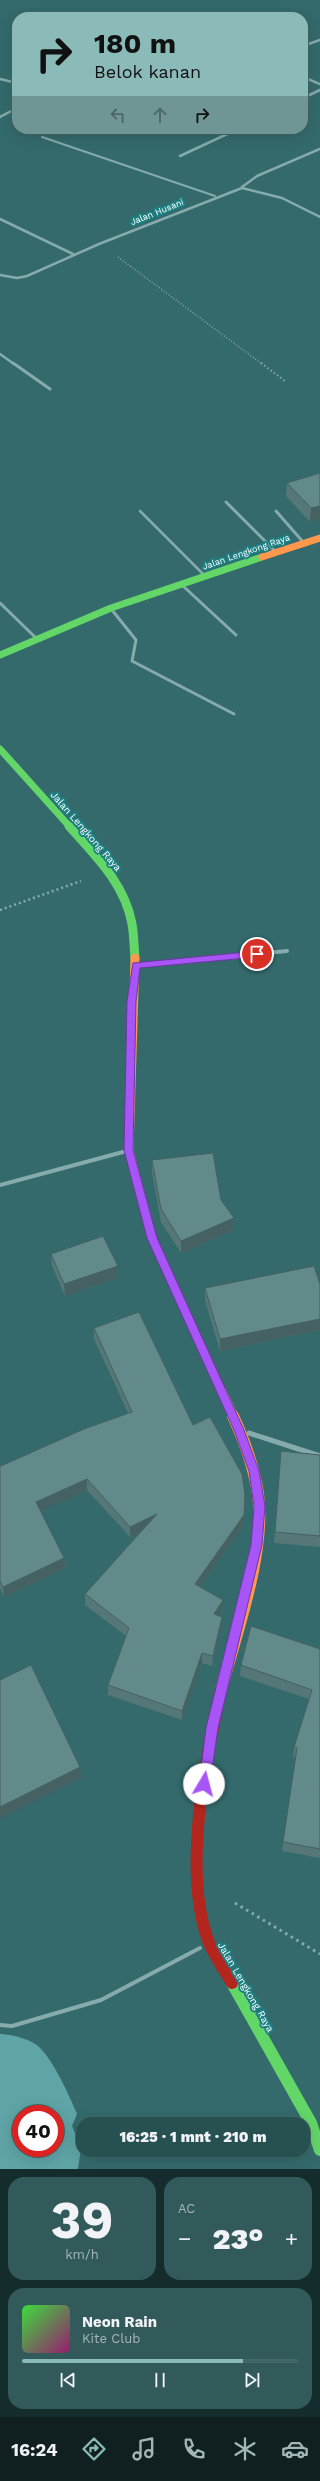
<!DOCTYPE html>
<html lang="id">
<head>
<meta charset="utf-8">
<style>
  :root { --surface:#275051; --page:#335a5b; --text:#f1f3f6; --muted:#a4b5b7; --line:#436768; --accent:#8bbbb9 }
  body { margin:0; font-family:"Work Sans",sans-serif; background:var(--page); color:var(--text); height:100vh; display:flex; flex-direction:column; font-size:15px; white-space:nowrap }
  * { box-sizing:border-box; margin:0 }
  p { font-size:13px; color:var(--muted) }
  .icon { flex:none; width:22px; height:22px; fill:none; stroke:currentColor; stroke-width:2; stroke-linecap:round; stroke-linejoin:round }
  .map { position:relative; height:2169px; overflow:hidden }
  .side { display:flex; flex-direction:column; gap:8px; padding:8px; background:#152c2d; flex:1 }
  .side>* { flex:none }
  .top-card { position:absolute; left:12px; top:12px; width:296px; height:122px; border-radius:16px; box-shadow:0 4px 16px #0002,0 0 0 1px var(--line); background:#8bbbb9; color:#111; overflow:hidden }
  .speed { position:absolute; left:12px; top:2105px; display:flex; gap:8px; font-size:20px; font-weight:700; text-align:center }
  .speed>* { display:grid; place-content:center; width:52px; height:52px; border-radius:50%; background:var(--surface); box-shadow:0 4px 16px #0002,0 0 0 1px var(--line); line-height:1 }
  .speed .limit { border:6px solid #d22; background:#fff; color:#111 }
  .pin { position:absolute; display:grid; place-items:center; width:34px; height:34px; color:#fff; margin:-17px; border:2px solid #fff; border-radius:50%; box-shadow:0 1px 4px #0007 }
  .me { position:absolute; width:44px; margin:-22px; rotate:8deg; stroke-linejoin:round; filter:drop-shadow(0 0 3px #0008) }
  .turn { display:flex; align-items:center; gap:14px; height:84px; padding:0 16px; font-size:18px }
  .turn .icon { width:52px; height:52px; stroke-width:2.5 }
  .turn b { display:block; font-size:28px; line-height:34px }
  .lanes { display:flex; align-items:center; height:38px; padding:0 16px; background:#0003; justify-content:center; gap:20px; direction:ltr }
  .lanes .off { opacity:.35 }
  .big { font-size:30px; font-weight:800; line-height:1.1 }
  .side .widget { flex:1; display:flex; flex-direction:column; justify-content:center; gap:6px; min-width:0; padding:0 14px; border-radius:16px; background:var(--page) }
  .side .dial { align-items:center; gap:0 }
  .dial b { font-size:52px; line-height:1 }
  .song { display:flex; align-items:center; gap:12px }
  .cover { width:48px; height:48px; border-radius:6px; background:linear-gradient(135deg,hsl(120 70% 55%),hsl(320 70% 35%)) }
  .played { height:4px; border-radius:2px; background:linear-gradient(90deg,var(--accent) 80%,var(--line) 80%) }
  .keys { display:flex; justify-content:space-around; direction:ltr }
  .heat { display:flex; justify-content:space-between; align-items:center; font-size:22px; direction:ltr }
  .side .tiles { flex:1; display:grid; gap:8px; grid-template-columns:1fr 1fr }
  .widget:last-child { grid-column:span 2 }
  .trip { position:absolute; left:76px; top:2117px; width:234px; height:40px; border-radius:16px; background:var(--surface); box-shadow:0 4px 16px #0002,0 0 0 1px var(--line); font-weight:800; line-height:40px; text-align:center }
  .dock { display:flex; height:64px; justify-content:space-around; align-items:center; background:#102020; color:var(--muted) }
  .dock .icon { width:28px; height:28px }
  .dock .selected { color:var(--accent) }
  .dock b { font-size:18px; color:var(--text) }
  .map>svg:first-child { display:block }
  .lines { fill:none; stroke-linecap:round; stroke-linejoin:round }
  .river { fill:#5fa4a6; fill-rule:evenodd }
  .path-far3 { stroke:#86abac; stroke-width:1.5; stroke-dasharray:1 2; stroke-linecap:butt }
  .path-far2 { stroke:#86abac; stroke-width:2; stroke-dasharray:1.5 2.5; stroke-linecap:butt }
  .path-far1 { stroke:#86abac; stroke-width:2.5; stroke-dasharray:2 3; stroke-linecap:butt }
  .path { stroke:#86abac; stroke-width:3; stroke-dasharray:2.5 4; stroke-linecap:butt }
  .lane-far2 { stroke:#86abac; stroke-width:2 }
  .lane-far1 { stroke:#86abac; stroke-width:2.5 }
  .lane { stroke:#86abac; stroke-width:4 }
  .street-far3 { stroke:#86abac; stroke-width:2.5 }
  .street-far2 { stroke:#86abac; stroke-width:3 }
  .street-far1 { stroke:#86abac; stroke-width:4 }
  .street { stroke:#86abac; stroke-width:5 }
  .fast-far2 { stroke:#63d668; stroke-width:7 }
  .fast-far1 { stroke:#63d668; stroke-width:9 }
  .fast { stroke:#63d668; stroke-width:12 }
  .slow-far2 { stroke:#ff974d; stroke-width:7 }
  .slow-far1 { stroke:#ff974d; stroke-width:9 }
  .slow { stroke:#ff974d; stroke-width:12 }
  .jam-far1 { stroke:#b3261e; stroke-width:9 }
  .jam { stroke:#b3261e; stroke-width:12 }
  .wall { fill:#557778 }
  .shaded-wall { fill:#456161 }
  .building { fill:#638a8b; stroke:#456161 }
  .route { fill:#a855f7; stroke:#6d37a1 }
  .labels { text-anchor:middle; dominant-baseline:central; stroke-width:4; stroke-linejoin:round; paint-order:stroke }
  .far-street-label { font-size:9px; fill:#fff; stroke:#1d8083 }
  .street-label { font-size:10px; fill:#fff; stroke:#1d8083 }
</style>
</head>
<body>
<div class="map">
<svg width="320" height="2169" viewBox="0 0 320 2169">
  <rect width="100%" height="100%" fill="#346a6c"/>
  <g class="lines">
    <path class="river" d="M0,2034C10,2034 30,2039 38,2046C53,2059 69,2095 77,2114L72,2126L81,2148L78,2169H0ZM21,2114H55V2148H21Z"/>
    <path class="path-far3" d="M118,257L262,364"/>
    <path class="path-far2" d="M261,363L285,381"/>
    <path class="path-far1" d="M0,910L81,881"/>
    <path class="path" d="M235,1903L320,1954"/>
    <path class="lane-far2" d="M42,137L215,196"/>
    <path class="lane-far1" d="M140,511L203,574"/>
    <path class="lane" d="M0,2025L12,2026L101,2000L200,1948"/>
    <g class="street-far3">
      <path d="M303,46L320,40"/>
      <path d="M303,77L320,84"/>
      <path d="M0,79L17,83"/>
      <path d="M303,98L320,90"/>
      <path d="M0,117L17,108"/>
      <path d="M180,156L238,129"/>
      <path d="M242,187L257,176L320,149"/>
      <path d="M0,219L73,254"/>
      <path d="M0,275L17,278L27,276L99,244L242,188L282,198L320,217"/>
      <path d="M0,354L14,364"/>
    </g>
    <g class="street-far2">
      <path d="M13,363L50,389"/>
      <path d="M226,502L276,552"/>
      <path d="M276,511L304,543"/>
      <path d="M183,586L236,635"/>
      <path d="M0,603L36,638"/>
      <path d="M112,610L136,640L132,661L234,714"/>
    </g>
    <g class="street-far1">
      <path d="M142,965L287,951"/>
      <path d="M0,1185L123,1152"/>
    </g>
    <path class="street" d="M249,1433L320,1456"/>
    <g class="fast-far2">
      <path d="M0,655L111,608L262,557"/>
      <path d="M0,749L70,827"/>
    </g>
    <path class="fast-far1" d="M69,826C95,855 125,884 132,924C134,935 134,947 135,958"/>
    <path class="fast" d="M232,1983L311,2123L320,2150"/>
    <path class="slow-far2" d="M262,557L320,538"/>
    <g class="slow-far1">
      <path d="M135,958L129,1150L140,1193"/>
      <path d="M221,1389L234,1417"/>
    </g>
    <path class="slow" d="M221,1690C236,1633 266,1553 258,1494C254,1467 245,1442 233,1416"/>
    <path class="jam-far1" d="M140,1193L152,1238L221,1389"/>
    <path class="jam" d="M221,1690C205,1762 182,1873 209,1943C215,1957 224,1970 232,1983"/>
  </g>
  <g class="wall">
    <path d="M320,473V519L310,522L286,496L287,483Z"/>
    <path d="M152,1160L221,1200L233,1230L181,1253L161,1222L152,1173Z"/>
    <path d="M51,1254L118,1266V1278L65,1296L52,1266Z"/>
    <path d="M320,1284V1330L220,1351L205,1300V1288Z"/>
    <path d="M94,1328L193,1425L244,1525L200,1587L222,1611L219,1616L222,1617V1627L212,1666L202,1663L182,1720L108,1695V1685L126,1636L85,1605V1594L140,1532L130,1537L87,1490L40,1511L64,1558L65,1568L4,1597L0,1588V1464L1,1466L128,1413L94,1339Z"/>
    <path d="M281,1451L320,1455V1547L274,1543Z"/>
    <path d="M320,1649V1858L282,1851L296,1758L293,1757L294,1747L309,1699L240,1676L241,1665Z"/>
  </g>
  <g class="shaded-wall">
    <path d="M320,506V519L310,522L311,508Z"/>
    <path d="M234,1218L233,1230L181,1253V1241Z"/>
    <path d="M118,1266V1278L65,1296L64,1284Z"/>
    <path d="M320,1319V1330L220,1351V1339Z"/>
    <path d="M87,1479V1490L37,1513L36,1502Z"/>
    <path d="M157,1514V1525L130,1537V1527Z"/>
    <path d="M244,1515V1525L195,1594V1584Z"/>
    <path d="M64,1558L65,1568L4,1597L3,1587Z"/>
    <path d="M223,1600L222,1611L214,1624V1614Z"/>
    <path d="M222,1617V1627L212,1666L213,1656Z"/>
    <path d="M202,1653V1663L182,1720V1711Z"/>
    <path d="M80,1767L81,1778L0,1819V1807Z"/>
  </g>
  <g class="building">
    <path d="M320,473V506L311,508L287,483Z"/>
    <path d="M213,1153L221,1200L234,1218L181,1241L161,1209L152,1160Z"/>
    <path d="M103,1236L118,1266L64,1284L51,1254Z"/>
    <path d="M314,1266L320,1284V1319L220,1339L205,1288Z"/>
    <path d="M139,1312L193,1425L210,1417L242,1474L245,1495L244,1515L195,1584L223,1600L214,1614L222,1617L213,1656L202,1653L182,1711L108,1685L129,1628L85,1594L157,1514L130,1527L87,1479L36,1502L64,1558L3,1587L0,1581V1464L1,1466L84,1429L132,1412L94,1328Z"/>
    <path d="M281,1451L320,1455V1536L275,1532Z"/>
    <path d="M251,1626L320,1649V1849L283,1842L297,1748L294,1747L312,1690L241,1665Z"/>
    <path d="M31,1665L80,1767L0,1807V1680Z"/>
  </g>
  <path class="route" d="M257,951L261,954L257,957L140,968L136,1001L133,1150L157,1238L244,1430L259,1471L265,1506L262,1545L218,1728L210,1784L204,1790L199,1784L206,1728L251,1545L254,1506L249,1471L234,1430L147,1238L124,1150L127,1001L133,963Z"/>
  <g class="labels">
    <g class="far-street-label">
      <text transform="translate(157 212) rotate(-22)">Jalan Husani</text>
      <text transform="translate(246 552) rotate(-19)">Jalan Lengkong Raya</text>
    </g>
    <g class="street-label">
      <text transform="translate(86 831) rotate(49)">Jalan Lengkong Raya</text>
      <text transform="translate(246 1987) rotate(60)">Jalan Lengkong Raya</text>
    </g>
  </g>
</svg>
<div class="speed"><div class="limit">40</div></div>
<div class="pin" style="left:257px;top:954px;background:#d93025"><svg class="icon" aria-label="arrive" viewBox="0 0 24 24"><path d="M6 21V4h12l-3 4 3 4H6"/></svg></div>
<svg class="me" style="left:204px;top:1784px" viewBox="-20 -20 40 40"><circle r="19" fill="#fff"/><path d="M0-13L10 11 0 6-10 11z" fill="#a855f7"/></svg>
<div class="trip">16:25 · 1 mnt · 210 m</div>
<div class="top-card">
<div class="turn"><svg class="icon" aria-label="right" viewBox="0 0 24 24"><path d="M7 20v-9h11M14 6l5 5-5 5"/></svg><div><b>180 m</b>Belok kanan</div></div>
<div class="lanes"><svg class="icon off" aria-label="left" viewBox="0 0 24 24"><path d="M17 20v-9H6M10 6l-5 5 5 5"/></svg><svg class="icon off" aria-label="ahead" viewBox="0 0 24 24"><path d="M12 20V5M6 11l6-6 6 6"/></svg><svg class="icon" aria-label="right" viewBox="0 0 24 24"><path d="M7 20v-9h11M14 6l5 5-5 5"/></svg></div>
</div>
</div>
<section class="side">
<div class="tiles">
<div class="widget dial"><b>39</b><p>km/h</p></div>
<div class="widget"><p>AC</p>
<div class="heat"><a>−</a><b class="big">23°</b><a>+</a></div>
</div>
<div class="widget">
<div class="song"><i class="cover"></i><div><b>Neon Rain</b><p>Kite Club</p></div></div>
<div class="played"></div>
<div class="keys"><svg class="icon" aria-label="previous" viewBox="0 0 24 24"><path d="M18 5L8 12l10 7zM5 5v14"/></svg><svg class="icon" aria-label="pause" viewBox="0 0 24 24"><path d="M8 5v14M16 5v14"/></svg><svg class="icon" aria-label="next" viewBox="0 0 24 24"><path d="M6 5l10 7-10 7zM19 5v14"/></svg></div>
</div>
</div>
</section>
<nav class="dock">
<b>16:24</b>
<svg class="icon selected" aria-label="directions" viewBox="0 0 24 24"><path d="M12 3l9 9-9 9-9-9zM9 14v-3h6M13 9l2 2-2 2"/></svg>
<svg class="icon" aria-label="music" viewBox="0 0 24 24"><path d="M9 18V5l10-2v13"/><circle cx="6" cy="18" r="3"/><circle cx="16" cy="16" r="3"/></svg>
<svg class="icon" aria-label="phone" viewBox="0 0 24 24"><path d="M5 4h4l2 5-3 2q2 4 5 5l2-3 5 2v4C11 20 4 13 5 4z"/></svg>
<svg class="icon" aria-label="climate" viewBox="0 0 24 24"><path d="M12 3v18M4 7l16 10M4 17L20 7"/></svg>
<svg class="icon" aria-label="car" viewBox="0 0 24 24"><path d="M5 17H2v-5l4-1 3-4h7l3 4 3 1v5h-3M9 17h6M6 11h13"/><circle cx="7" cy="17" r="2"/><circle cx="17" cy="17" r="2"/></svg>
</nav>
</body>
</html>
